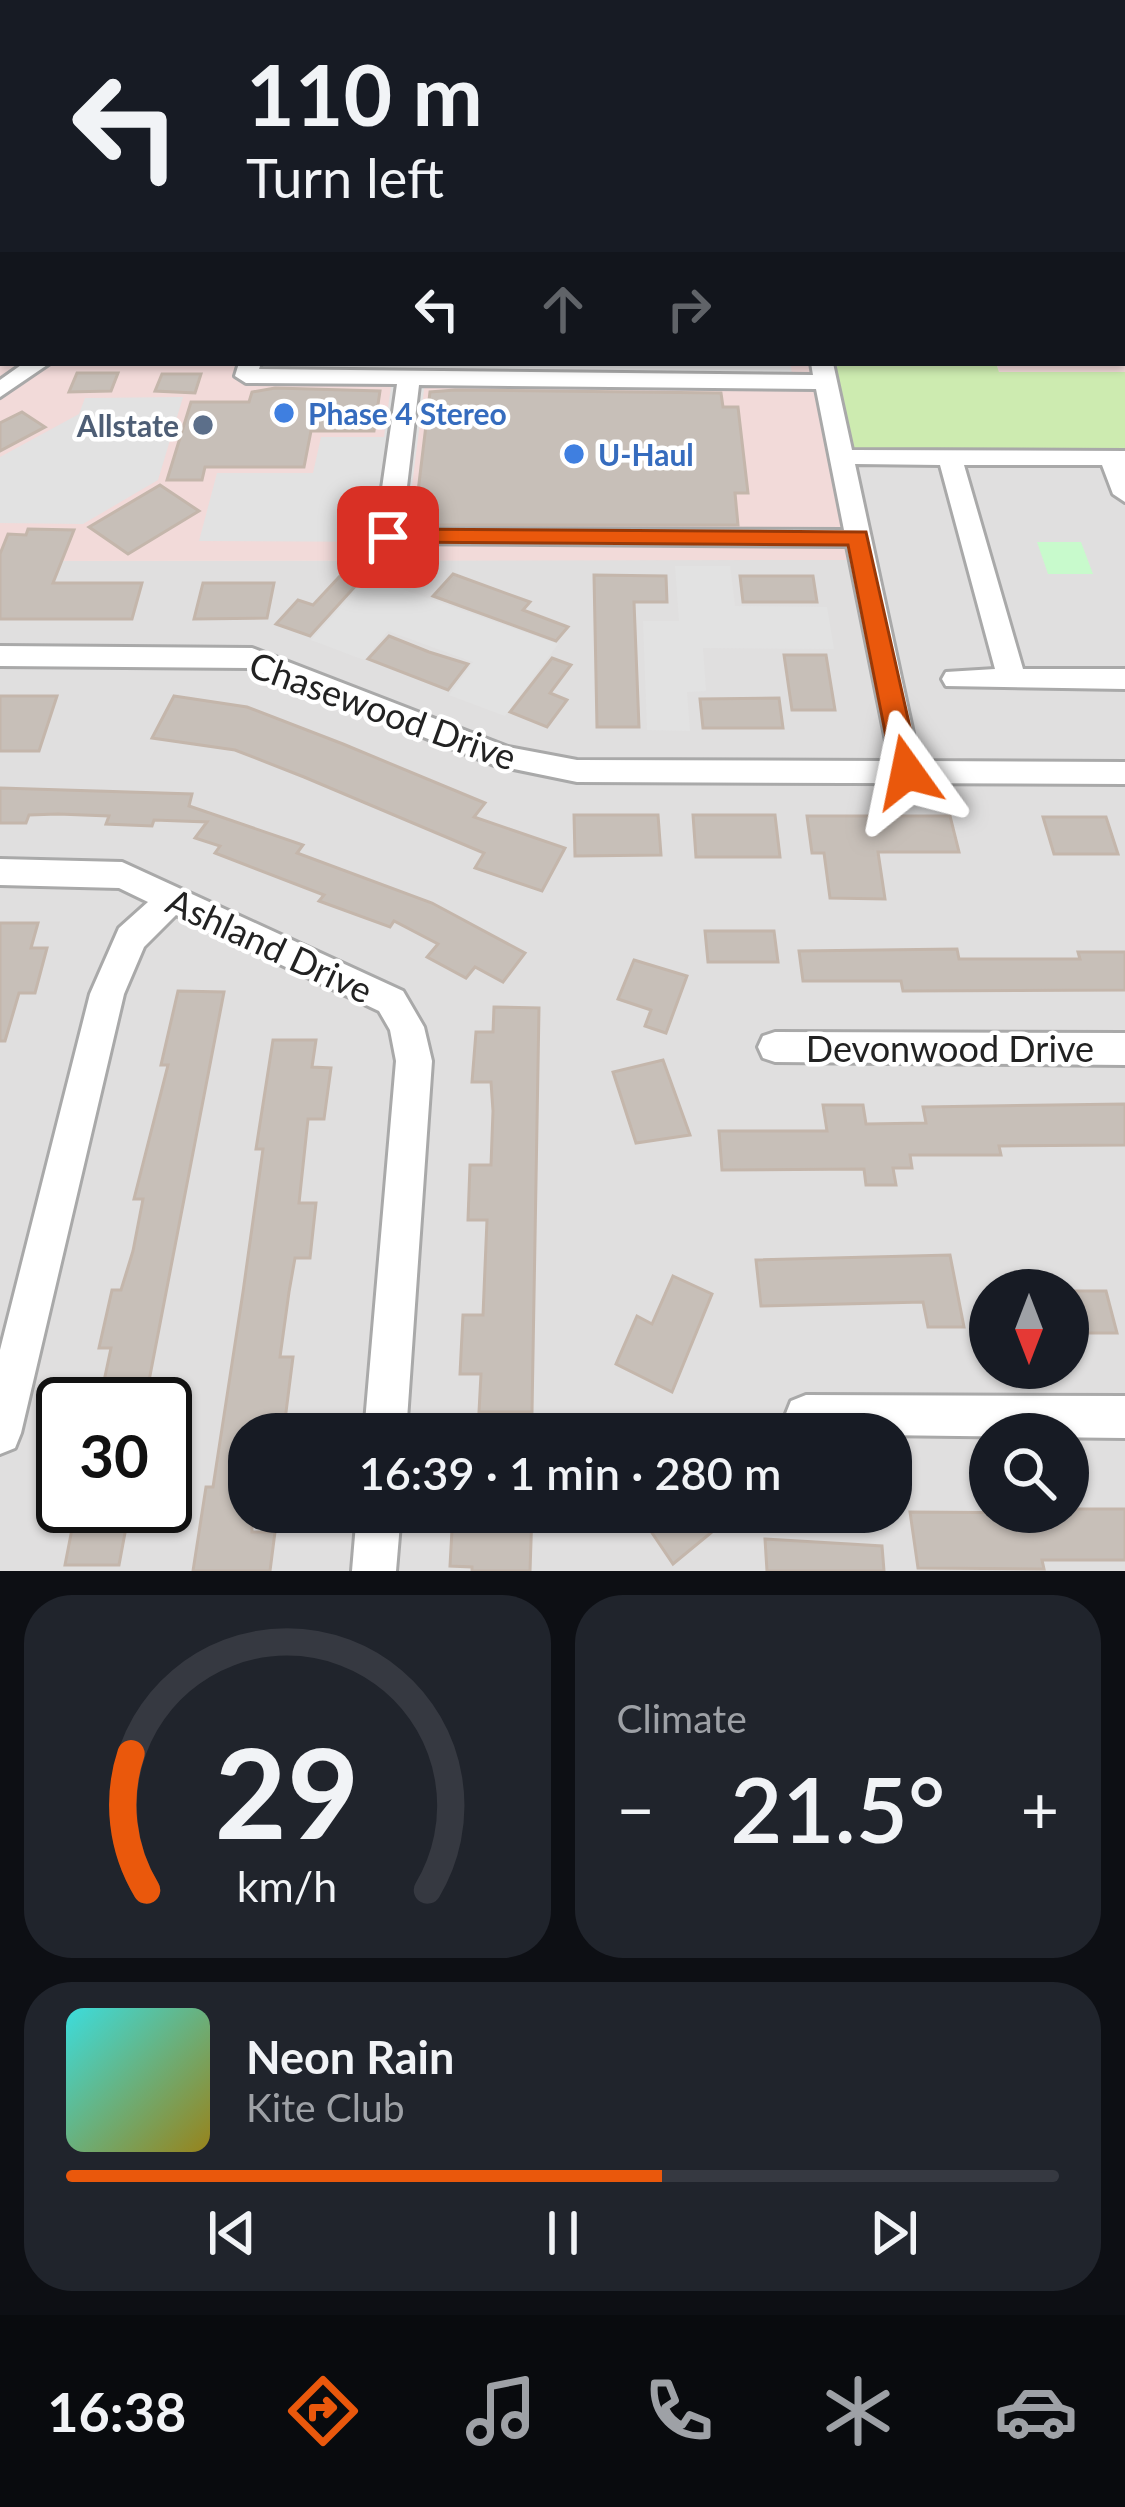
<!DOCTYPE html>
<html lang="en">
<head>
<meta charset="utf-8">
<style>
  :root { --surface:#171b24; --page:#20242c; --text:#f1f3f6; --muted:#9ea1a6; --line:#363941; --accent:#ea580c }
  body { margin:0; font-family:Lato,sans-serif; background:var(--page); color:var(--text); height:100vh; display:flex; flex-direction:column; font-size:45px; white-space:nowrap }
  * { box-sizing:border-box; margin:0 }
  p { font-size:39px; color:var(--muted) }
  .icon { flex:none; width:66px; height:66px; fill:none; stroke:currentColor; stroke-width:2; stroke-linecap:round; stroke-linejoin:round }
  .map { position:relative; height:1571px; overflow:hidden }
  .sheet { display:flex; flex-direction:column; gap:24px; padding:24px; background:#0d0f14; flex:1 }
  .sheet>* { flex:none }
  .banner { position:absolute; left:0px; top:0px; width:1125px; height:366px; box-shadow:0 3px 9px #0004; background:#171b24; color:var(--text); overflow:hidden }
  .needle { width:78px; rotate:180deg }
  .buttons { position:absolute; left:969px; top:1269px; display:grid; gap:24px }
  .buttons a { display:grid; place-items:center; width:120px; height:120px; border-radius:50%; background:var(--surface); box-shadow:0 3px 9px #0004; font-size:60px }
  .speed { position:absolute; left:36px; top:1377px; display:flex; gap:24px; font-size:60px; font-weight:700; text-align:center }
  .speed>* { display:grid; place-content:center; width:156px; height:156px; border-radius:50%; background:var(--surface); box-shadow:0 3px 9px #0004; line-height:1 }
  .speed .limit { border:6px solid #111; border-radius:18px; background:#fff; color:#111 }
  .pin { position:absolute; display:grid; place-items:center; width:102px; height:102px; color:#fff; margin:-51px; border-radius:24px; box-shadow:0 6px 18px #0006 }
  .me { position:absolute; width:132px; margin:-66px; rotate:348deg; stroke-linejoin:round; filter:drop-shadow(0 0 9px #0008) }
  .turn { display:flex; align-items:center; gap:42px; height:252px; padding:0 48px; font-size:54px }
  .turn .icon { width:156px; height:156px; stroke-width:2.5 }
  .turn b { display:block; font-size:84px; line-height:102px }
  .lanes { display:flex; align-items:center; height:114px; padding:0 48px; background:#0003; justify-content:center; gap:60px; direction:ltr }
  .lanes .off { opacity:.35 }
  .big { font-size:90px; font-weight:600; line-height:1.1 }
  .sheet .card { flex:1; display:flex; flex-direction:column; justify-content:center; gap:18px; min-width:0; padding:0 42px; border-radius:48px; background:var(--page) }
  .sheet .dial { align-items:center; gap:0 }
  .dial svg { height:312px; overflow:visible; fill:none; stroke:var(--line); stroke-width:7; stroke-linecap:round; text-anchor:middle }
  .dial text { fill:var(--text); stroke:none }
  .song { display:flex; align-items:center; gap:36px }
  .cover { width:144px; height:144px; border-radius:18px; background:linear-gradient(135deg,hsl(180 70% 55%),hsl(50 70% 35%)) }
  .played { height:12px; border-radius:6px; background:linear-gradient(90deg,var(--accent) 60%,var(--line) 60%) }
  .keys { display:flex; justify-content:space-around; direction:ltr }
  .heat { display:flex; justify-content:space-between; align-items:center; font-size:66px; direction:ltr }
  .sheet .tiles { flex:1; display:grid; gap:24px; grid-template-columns:1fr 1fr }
  .card:last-child { grid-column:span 2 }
  .trip { position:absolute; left:228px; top:1413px; width:684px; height:120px; border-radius:48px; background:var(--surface); box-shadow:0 3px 9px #0004; font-weight:600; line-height:120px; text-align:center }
  .dock { display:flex; height:192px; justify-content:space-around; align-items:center; background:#090b0e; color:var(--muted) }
  .dock .icon { width:84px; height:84px }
  .dock .selected { color:var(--accent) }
  .dock b { font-size:54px; color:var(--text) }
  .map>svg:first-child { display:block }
  .residential { fill:#e0dfdf; fill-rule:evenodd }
  .commercial { fill:#f2dad9 }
  .grass { fill:#cdebb0 }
  .park { fill:#c8facc }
  .parking { fill:#e2e2e2 }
  .building { fill:#c7bfb8; stroke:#c4b6ab; stroke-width:3 }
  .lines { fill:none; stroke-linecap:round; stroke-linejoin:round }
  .minor-casing { stroke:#a9a9a9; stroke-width:6 }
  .major-casing { stroke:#a06b00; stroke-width:6 }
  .minor { fill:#fff; fill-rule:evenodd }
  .major { fill:#fcd6a4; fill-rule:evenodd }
  .route { fill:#ea580c; stroke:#983908; stroke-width:3 }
  .shop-dot { fill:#3f7fe0; stroke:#fff; stroke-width:4.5 }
  .service-dot { fill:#5c6f8a; stroke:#fff; stroke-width:4.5 }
  .labels { text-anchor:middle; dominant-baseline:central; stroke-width:9; stroke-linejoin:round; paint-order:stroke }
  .far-shop-label { font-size:30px; font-weight:bold; fill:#366cbe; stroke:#fff; text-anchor:start }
  .far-service-label { font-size:30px; font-weight:bold; fill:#4e5e75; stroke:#fff; text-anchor:end }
  .street-label { font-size:36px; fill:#222; stroke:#fff }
</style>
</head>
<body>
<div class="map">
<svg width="1125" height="1571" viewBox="0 0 1125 1571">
  <rect width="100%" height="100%" fill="#f2efe9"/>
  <g class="residential">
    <path d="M0,0H1125V227L1122,3H3L0,142Z"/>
    <path d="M841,457L1125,458V1571H0V561L574,560ZM990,1290H1068V1368H990ZM63,1404H165V1506H63ZM249,1434H891V1512H249ZM990,1434H1068V1512H990Z"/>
  </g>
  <g class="commercial">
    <path d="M0,142L3,363H822L863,560L0,561Z"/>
    <path d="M1122,227L1125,372H999L996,363H1122Z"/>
  </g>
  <path class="grass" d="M822,363H996L999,372H1125V458L841,457Z"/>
  <path class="park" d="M1037,542H1081L1093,574H1048Z"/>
  <g class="parking">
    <path d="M245,363H790L795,390L548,389L541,382H425L405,542L199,541L217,473H313L321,437H384L392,379L241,378Z"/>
    <path d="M183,397L158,480L83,524L0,523V457L79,414L85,398Z"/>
    <path d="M675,566H730L735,606L827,607L834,649L703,648L706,691L687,692L690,731L647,730L643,621H679Z"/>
    <path d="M368,577L558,644L505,716L449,695L473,662L388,631L364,660L311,640Z"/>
  </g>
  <g class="building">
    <path d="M77,373H118L111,391L69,392Z"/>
    <path d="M162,374H201L195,393L155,391Z"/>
    <path d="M275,388L380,391L374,431H311L304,467H205L202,480H167L191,402H249L252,392Z"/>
    <path d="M455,390L721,393L723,407H738L748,493H735L738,525H414L430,392Z"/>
    <path d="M22,412L45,427L0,451V423Z"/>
    <path d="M160,485L199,511L128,554L89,527Z"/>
    <path d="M28,529L74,530L53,583H142L132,619H0V554L8,534L26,535Z"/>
    <path d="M453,574L530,602L523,610L568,627L556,641L433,596Z"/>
    <path d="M594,575L666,576L667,602H634L639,727H597Z"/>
    <path d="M340,576L359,582L310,636L276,624L298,600L313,605Z"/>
    <path d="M740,576H813L817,602H743Z"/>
    <path d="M203,583H274L267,618L194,619Z"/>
    <path d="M389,636L429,652L468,664L448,690L368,659Z"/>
    <path d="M784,655H826L835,710H792Z"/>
    <path d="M552,658L571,665L550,693L567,700L547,727L510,712Z"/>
    <path d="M0,696H57L39,751H0Z"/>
    <path d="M174,696L247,707L343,744L485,803L474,817L565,848L542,891L475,868L484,853L304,777L235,750L152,738Z"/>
    <path d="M779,698L783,728H703L700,699Z"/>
    <path d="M0,788L192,794L189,806L303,845L297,853L432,903L525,953L503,982L475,967L466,978L427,957L438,944L394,921L390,927L319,901L324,895L215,853L220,846L195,838L207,822L154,820L152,826L106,824L109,816L58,814L29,815L26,823H0Z"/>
    <path d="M574,815H658L661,855L575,856Z"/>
    <path d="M693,815H775L780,857H696Z"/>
    <path d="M807,816H950L959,852H878L885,899L830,898L824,853H812Z"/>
    <path d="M1043,817H1106L1118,854H1054Z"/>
    <path d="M0,923H38L31,948H47L35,993H19L5,1041H0Z"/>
    <path d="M705,931H774L778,962H708Z"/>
    <path d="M957,949L959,959H1080L1078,952H1125V990L903,991L901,981H803L799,951Z"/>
    <path d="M634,960L687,976L666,1033L645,1026L651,1010L618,999Z"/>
    <path d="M178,991L224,992L148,1386H103L111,1348H99L112,1290H121L133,1251L143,1199H134L168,1065H161Z"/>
    <path d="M494,1007L539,1008L532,1412H479L481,1374H460L463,1315H483L487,1220H468L470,1165H491L493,1111L491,1082H472L476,1032H493Z"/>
    <path d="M273,1040H316L312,1067L331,1068L324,1119H308L299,1203H316L310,1258H295L289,1292L280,1357H293L285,1420H271L269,1434H249L252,1532H275L270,1571H193L206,1487H213L243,1292L263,1149H256Z"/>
    <path d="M663,1060L690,1135L636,1143L613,1072Z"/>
    <path d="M1125,1104V1145L999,1146L1001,1155H910L912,1168H893L896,1185H866L864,1169L722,1170L719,1131H827L823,1105H863L866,1124L926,1123L923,1107Z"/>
    <path d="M950,1255L964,1327H928L923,1302L761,1306L756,1260Z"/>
    <path d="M673,1276L712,1294L672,1392L616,1364L637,1316L652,1324Z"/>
    <path d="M1068,1291H1106L1117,1333H1068Z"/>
    <path d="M67,1506H130L119,1565H65L73,1524H63Z"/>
    <path d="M1068,1509H1125V1560H1042L1044,1569L918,1568L910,1512L1050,1513Z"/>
    <path d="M453,1512H532L530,1571H472V1567L450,1566Z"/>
    <path d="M638,1512H707L718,1527L673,1564Z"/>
    <path d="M765,1539L882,1546L884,1571H767Z"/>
  </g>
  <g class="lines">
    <g class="minor-casing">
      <g id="minor">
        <path d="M203,0H219L202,3Z"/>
        <path d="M395,0H411L394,3Z"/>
        <path d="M579,0H595L596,3H580Z"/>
        <path d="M904,0H920L921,3H905Z"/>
        <path d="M1084,0H1103L1105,3H1086Z"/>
        <path d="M3,10V24L0,25V11Z"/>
        <path d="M1122,14L1125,15V25L1122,24Z"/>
        <rect x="1122" y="106" width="3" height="10"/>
        <rect x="0" y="294" width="3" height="12"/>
        <path d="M1122,328L1125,329V348L1122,347Z"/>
        <path d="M24,363H50L0,397V380Z"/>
        <path d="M239,363H261L259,369L813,375L811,363H833L852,450L1125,451V502L1113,494L1102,465H964L1023,669H1125V689L946,686L942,679L946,672L995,669L940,465L855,464L919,761L1125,762V784L577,782L494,765L249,668L0,666V646L252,648L508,747L577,760L890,761L847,546L379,543L375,537L397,384L246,383L235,376ZM419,385L816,389L844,530L402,529Z"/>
        <path d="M0,859L122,862L403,991L424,1027L432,1061L406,1434H364L396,1061L390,1030L379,1011L176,915L144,947L124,994L21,1433L15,1448L0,1454V1350L90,994L119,928L148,902L119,888L0,885Z"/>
        <path d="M775,1032L1125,1033V1065L775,1062L763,1058L758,1047L763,1036Z"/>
        <path d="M806,1395L1125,1396V1438L799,1434L791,1431L785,1416L791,1401Z"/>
        <path d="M357,1512H401L396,1571H352Z"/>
      </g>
    </g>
    <g class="major-casing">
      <g id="major">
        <rect x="0" y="212" width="3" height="14"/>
        <rect x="1122" y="220" width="3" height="14"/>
      </g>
    </g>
    <use href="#minor" class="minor"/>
    <use href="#major" class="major"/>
  </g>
  <path class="route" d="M388,529L866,532L920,772L907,782L893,772L848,545L380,542L377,537Z"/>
  <g class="shop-dot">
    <circle cx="284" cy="413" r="12"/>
    <circle cx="574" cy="454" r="12"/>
  </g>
  <circle class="service-dot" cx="203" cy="425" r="12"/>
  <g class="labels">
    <g class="far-shop-label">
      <text x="308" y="413">Phase 4 Stereo</text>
      <text x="598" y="454">U-Haul</text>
    </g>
    <g class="far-service-label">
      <text x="179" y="425">Allstate</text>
    </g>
    <g class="street-label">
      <text transform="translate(383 710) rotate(20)">Chasewood Drive</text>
      <text transform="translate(270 945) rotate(25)">Ashland Drive</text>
      <text x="950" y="1048">Devonwood Drive</text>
    </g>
  </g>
</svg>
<div class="buttons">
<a><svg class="needle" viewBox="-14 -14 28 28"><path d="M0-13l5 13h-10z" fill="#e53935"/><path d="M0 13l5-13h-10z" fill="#9ea1a6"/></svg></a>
<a><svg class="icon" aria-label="search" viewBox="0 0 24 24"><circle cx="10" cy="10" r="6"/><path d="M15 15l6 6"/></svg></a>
</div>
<div class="speed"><div class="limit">30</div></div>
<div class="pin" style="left:388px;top:537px;background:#d93025"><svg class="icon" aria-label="arrive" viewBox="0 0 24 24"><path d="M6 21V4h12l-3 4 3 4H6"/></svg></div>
<svg class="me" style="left:907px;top:772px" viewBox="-20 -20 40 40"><path d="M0-17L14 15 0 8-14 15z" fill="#ea580c" stroke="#fff" stroke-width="4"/></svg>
<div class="trip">16:39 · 1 min · 280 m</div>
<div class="banner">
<div class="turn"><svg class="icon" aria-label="left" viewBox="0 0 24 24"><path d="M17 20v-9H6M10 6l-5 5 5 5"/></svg><div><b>110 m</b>Turn left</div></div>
<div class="lanes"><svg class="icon" aria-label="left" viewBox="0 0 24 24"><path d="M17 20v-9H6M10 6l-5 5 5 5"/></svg><svg class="icon off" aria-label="ahead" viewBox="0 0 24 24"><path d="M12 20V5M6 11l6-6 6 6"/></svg><svg class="icon off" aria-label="right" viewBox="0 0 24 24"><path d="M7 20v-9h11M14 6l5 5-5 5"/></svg></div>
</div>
</div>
<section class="sheet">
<div class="tiles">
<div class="card dial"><svg viewBox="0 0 100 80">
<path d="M14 69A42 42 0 1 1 86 69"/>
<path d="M14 69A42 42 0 0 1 10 34" stroke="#ea580c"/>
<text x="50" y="56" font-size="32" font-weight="700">29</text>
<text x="50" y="72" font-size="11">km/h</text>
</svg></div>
<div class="card"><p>Climate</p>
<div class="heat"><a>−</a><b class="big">21.5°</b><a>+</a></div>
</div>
<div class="card">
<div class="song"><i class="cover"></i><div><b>Neon Rain</b><p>Kite Club</p></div></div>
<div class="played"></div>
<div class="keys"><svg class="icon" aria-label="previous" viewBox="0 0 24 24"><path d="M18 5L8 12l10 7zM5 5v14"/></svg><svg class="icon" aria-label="pause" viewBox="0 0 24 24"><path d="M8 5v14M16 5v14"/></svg><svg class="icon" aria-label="next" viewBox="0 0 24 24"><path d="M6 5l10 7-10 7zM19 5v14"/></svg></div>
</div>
</div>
</section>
<nav class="dock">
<b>16:38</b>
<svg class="icon selected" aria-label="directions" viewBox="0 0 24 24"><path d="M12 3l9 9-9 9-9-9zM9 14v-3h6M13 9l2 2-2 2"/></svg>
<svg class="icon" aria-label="music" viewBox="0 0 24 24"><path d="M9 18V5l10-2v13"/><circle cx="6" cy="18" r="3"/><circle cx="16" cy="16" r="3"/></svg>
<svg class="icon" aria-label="phone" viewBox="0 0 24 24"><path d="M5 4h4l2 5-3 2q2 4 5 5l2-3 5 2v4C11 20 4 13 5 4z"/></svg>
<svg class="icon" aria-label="climate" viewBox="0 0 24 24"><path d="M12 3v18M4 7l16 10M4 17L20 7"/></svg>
<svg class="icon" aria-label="car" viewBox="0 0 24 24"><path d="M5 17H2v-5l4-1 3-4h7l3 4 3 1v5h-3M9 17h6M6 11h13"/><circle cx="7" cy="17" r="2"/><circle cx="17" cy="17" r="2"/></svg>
</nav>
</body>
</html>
